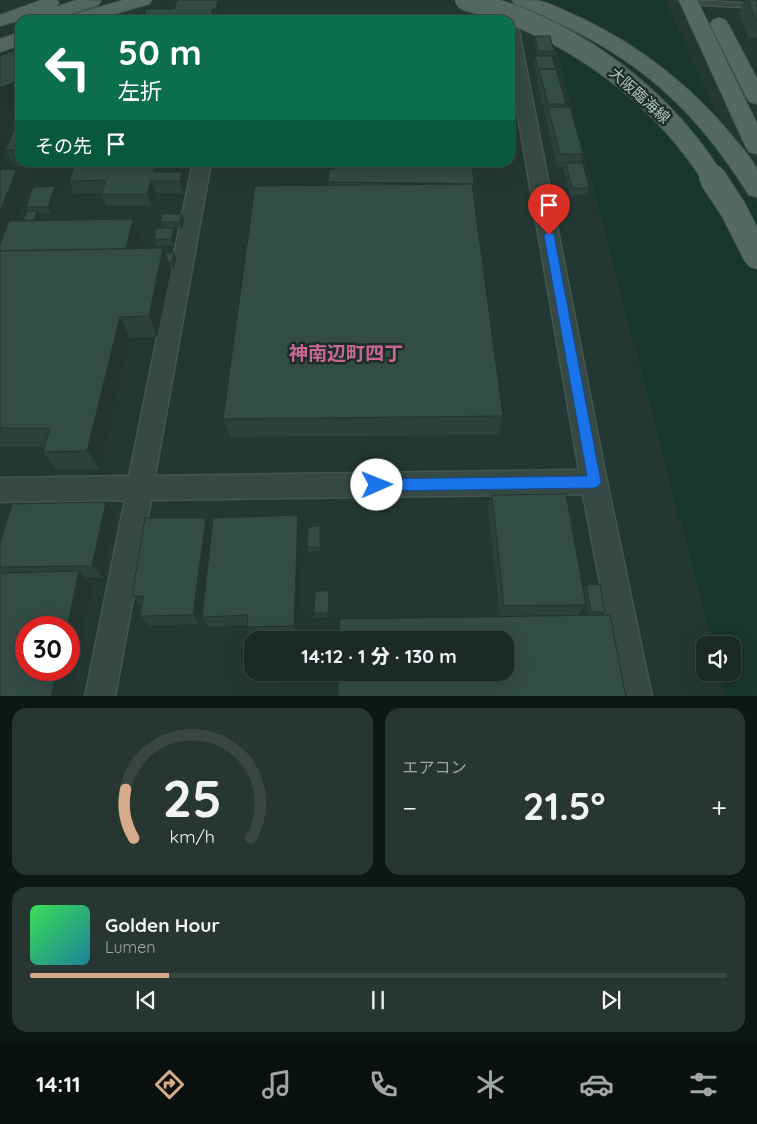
<!DOCTYPE html>
<html lang="ja">
<head>
<meta charset="utf-8">
<style>
  :root { --surface:#1b2a26; --page:#283632; --text:#f1f3f6; --muted:#a0a7a7; --line:#394643; --accent:#d6ab8b }
  body { margin:0; font-family:Quicksand,"Noto Sans JP",sans-serif; background:var(--page); color:var(--text); height:100vh; display:flex; flex-direction:column; font-size:19px; white-space:nowrap }
  * { box-sizing:border-box; margin:0 }
  p { font-size:16px; color:var(--muted) }
  .icon { flex:none; width:28px; height:28px; fill:none; stroke:currentColor; stroke-width:2; stroke-linecap:round; stroke-linejoin:round }
  .map { position:relative; height:696px; overflow:hidden }
  .panel { display:flex; flex-direction:column; gap:12px; padding:12px; background:#0f1715; flex:1 }
  .panel>* { flex:none }
  .top-card { position:absolute; left:15px; top:15px; width:500px; height:152px; border-radius:15px; box-shadow:0 5px 20px #0002,0 0 0 1px var(--line); background:#0b6e4f; color:#fff; overflow:hidden }
  .fabs { position:absolute; left:696px; top:636px; display:grid; gap:10px }
  .fabs a { display:grid; place-items:center; width:45px; height:45px; border-radius:10px; background:var(--surface); box-shadow:0 5px 20px #0002,0 0 0 1px var(--line); font-size:25px }
  .speed { position:absolute; left:15px; top:616px; display:flex; gap:10px; font-size:25px; font-weight:700; text-align:center }
  .speed>* { display:grid; place-content:center; width:65px; height:65px; border-radius:50%; background:var(--surface); box-shadow:0 5px 20px #0002,0 0 0 1px var(--line); line-height:1 }
  .speed .limit { border:8px solid #d22; background:#fff; color:#111 }
  .pin { position:absolute; display:grid; place-items:center; width:42px; height:42px; color:#fff; margin:-51px -21px; border-radius:50% 50% 50% 0; rotate:-45deg; box-shadow:0 0 5px #0007 }
  .pin .icon { rotate:45deg }
  .me { position:absolute; width:55px; margin:-28px; rotate:89deg; stroke-linejoin:round; filter:drop-shadow(0 0 4px #0008) }
  .turn { display:flex; align-items:center; gap:18px; height:105px; padding:0 20px; font-size:22px }
  .turn .icon { width:65px; height:65px; stroke-width:2.5 }
  .turn b { display:block; font-size:35px; line-height:42px }
  .then { display:flex; align-items:center; height:48px; padding:0 20px; background:#0003; gap:10px; font-size:19px }
  .big { font-size:38px; font-weight:800; line-height:1.1 }
  .panel .tile { flex:1; display:flex; flex-direction:column; justify-content:center; gap:8px; min-width:0; padding:0 18px; border-radius:15px; background:var(--page) }
  .panel .dial { align-items:center; gap:0 }
  .dial svg { height:130px; overflow:visible; fill:none; stroke:var(--line); stroke-width:7; stroke-linecap:round; text-anchor:middle }
  .dial text { fill:var(--text); stroke:none }
  .song { display:flex; align-items:center; gap:15px }
  .cover { width:60px; height:60px; border-radius:8px; background:linear-gradient(135deg,hsl(130 70% 55%),hsl(190 70% 35%)) }
  .played { height:5px; border-radius:2px; background:linear-gradient(90deg,var(--accent) 20%,var(--line) 20%) }
  .keys { display:flex; justify-content:space-around; direction:ltr }
  .heat { display:flex; justify-content:space-between; align-items:center; font-size:28px; direction:ltr }
  .panel .tiles { flex:1; display:grid; gap:12px; grid-template-columns:1fr 1fr }
  .tile:last-child { grid-column:span 2 }
  .trip { position:absolute; left:244px; top:631px; width:270px; height:50px; border-radius:15px; background:var(--surface); box-shadow:0 5px 20px #0002,0 0 0 1px var(--line); font-weight:800; line-height:50px; text-align:center }
  .tabs { display:flex; height:80px; justify-content:space-around; align-items:center; background:#0b110f; color:var(--muted) }
  .tabs .icon { width:35px; height:35px }
  .tabs .on { color:var(--accent) }
  .tabs b { font-size:22px; color:var(--text) }
  .map>svg:first-child { display:block }
  .water { fill:#18352e }
  .lines { fill:none; stroke-linecap:round; stroke-linejoin:round }
  .service-casing { stroke:#445551; stroke-width:3 }
  .minor-casing { stroke:#445551; stroke-width:3 }
  .primary-casing { stroke:#445551; stroke-width:2 }
  .service { fill:#374944; fill-rule:evenodd }
  .minor { fill:#374944; fill-rule:evenodd }
  .primary { fill:#556964; fill-rule:evenodd }
  .primary-bridge-far1-casing { stroke:#445551; stroke-width:22; stroke-linecap:butt }
  .primary-bridge-casing { stroke:#445551; stroke-width:28; stroke-linecap:butt }
  .primary-bridge-far1 { stroke:#556964; stroke-width:20 }
  .primary-bridge { stroke:#556964; stroke-width:26 }
  .wall { fill:#2c413b }
  .shaded-wall { fill:#243530 }
  .building { fill:#334c45; stroke:#243530 }
  .route { fill:#1a73e8; stroke:#114b97 }
  .labels { text-anchor:middle; dominant-baseline:central; stroke-width:5; stroke-linejoin:round; paint-order:stroke }
  .far-street-label { font-size:15px; fill:#b2c5c1; stroke:#1d2e29 }
  .neighbourhood-label { font-size:19px; font-weight:bold; fill:#ca6891; stroke:#1d2e29 }
</style>
</head>
<body>
<div class="map">
<svg width="757" height="697" viewBox="0 0 757 697">
  <rect width="100%" height="100%" fill="#243833"/>
  <path class="water" d="M544,0H665L757,205V696H726L720,673L732,672V645H713Z"/>
  <g class="lines">
    <g class="service-casing">
      <path id="service" d="M686,0L757,4V8L689,4L685,2Z"/>
    </g>
    <g class="minor-casing">
      <path id="minor" d="M510,21L515,23L518,26L607,482L652,697H622L583,494L151,500L115,697H85L125,500L0,502V478L129,476L193,162H211L155,476L579,470L510,70Z"/>
    </g>
    <g class="primary-casing">
      <g id="primary">
        <path d="M42,0H57L59,3L56,7L77,0L101,1L98,5L52,20H25L27,18L0,26V15Z"/>
        <path d="M124,0H152L149,4L94,20H65L68,16Z"/>
        <path d="M512,0C520,0 531,0 539,1C553,4 567,12 581,18C639,46 691,86 732,136C740,146 752,158 757,170C757,177 757,189 757,197L749,195C688,96 622,46 515,4Z"/>
        <path d="M679,0H697L757,124V154L749,152L746,147Z"/>
        <path d="M719,18L725,20L728,24L757,79V104L750,102L747,98L710,24L713,20Z"/>
        <path d="M20,32V45L0,52V39Z"/>
      </g>
    </g>
    <use href="#service" class="service"/>
    <use href="#minor" class="minor"/>
    <use href="#primary" class="primary"/>
    <g class="primary-bridge-far1-casing">
      <path id="primary-bridge-far1" d="M465,0C482,5 499,10 516,16C596,48 667,105 713,178"/>
    </g>
    <g class="primary-bridge-casing">
      <path id="primary-bridge" d="M712,177L733,209L757,256"/>
    </g>
    <use href="#primary-bridge-far1" class="primary-bridge-far1"/>
    <use href="#primary-bridge" class="primary-bridge"/>
  </g>
  <g class="wall">
    <path d="M220,0L223,14L221,20H145L144,15Z"/>
    <path d="M745,0H757V38H748L739,13Z"/>
    <path d="M535,36L554,51L553,57L566,104L565,107L583,154L581,163L589,188L587,195H570L564,169L565,167H557L546,119V117L537,82L538,78L534,62L535,56H537L534,42Z"/>
    <path d="M20,121V162H152L151,166L156,172H182L185,184L183,193H155L152,206H106L101,194V193H74L69,181L74,167H14L5,150Z"/>
    <path d="M0,169L28,191L17,220H24L28,211L26,207L58,193L51,213H38L40,217L39,220L133,219L140,236L137,249L165,253H174L176,259L174,268H170L171,270L157,337H130L100,469L57,470L43,452L45,446L0,447Z"/>
    <path d="M328,182L474,184L473,192L503,416L498,435L230,437L223,419L328,185Z"/>
    <path d="M184,220L182,228H174L176,234L173,246H156L154,240L162,228L160,222Z"/>
    <path d="M492,495L586,605L578,615L500,616L488,508Z"/>
    <path d="M116,515L103,577H85L93,585L0,697V543Z"/>
    <path d="M320,526V551L308,552L307,547Z"/>
    <path d="M301,527L298,635L253,637L247,627L248,625L209,627L202,617L208,566L200,624L149,626L140,616L142,606L132,596L211,529Z"/>
    <path d="M586,585L605,612L602,615H588L583,588Z"/>
    <path d="M329,591L330,595L329,617H315L314,613Z"/>
  </g>
  <g class="shaded-wall">
    <path d="M218,0H220L223,14L221,20H218L216,9Z"/>
    <path d="M213,9L215,20H210Z"/>
    <path d="M20,80V101L0,109V88Z"/>
    <path d="M0,122L8,138L0,157Z"/>
    <path d="M17,169L28,191L6,251L0,252V211Z"/>
    <path d="M182,172L185,184L183,193L180,181Z"/>
    <path d="M151,181L155,193L152,206L147,194Z"/>
    <path d="M55,186L58,193L51,213L48,207Z"/>
    <path d="M37,211L40,217L37,226L34,220Z"/>
    <path d="M182,214L184,220L182,228L180,222Z"/>
    <path d="M133,219L140,236L133,267L125,249Z"/>
    <path d="M174,228L176,234L173,246L171,239Z"/>
    <path d="M163,248L171,270L157,337L149,316Z"/>
    <path d="M174,253L176,259L174,268L172,262Z"/>
    <path d="M120,317L130,337L100,469L87,451Z"/>
    <path d="M106,502L116,515L103,577L92,566Z"/>
    <path d="M298,515L301,527L298,635L294,626Z"/>
    <path d="M206,518L212,530L200,624L193,615Z"/>
    <path d="M79,571L93,585L70,697H51L57,670H69V628H67Z"/>
    <path d="M329,591L330,595L329,617L328,613Z"/>
  </g>
  <g class="building">
    <path d="M177,0H218L216,9H213L210,20H150L144,15L146,9H174Z"/>
    <path d="M748,0H757V20H756Z"/>
    <path d="M535,36H550L554,51H538Z"/>
    <path d="M20,48V80L0,88V56Z"/>
    <path d="M535,56H552L555,69H539V72Z"/>
    <path d="M539,69H556L566,104H548Z"/>
    <path d="M548,107H570L583,154H560Z"/>
    <path d="M18,121H20V150H5Z"/>
    <path d="M360,162H472L474,184L328,182L329,170Z"/>
    <path d="M566,163H583L589,188H572Z"/>
    <path d="M154,166L153,172H182L180,181H151L147,194H101L106,180L69,181L74,167Z"/>
    <path d="M0,169H17L0,211Z"/>
    <path d="M472,184L503,416L223,419L255,186Z"/>
    <path d="M55,186L48,207H26L33,187Z"/>
    <path d="M27,211H37L34,220H23Z"/>
    <path d="M162,214H182L180,222H160Z"/>
    <path d="M133,219L126,249L0,251V244L9,221Z"/>
    <path d="M156,228H174L171,239L154,240Z"/>
    <path d="M163,248L149,316L120,317L87,451L43,452L50,428H0V251Z"/>
    <path d="M165,253H174L172,262H168Z"/>
    <path d="M566,494L586,605L504,606L492,495Z"/>
    <path d="M106,502L92,566L0,567V543L12,504Z"/>
    <path d="M298,515L294,626L247,627L248,615L202,617L213,518Z"/>
    <path d="M145,518H206L193,615L140,616L144,596H132Z"/>
    <path d="M320,526V547H307L308,527Z"/>
    <path d="M79,571L67,628H26V670H57L51,697H0V573Z"/>
    <path d="M600,584L605,612H591L586,585Z"/>
    <path d="M315,591H329L328,613H314Z"/>
    <path d="M610,615L626,697H338V672H505V640H339L340,619Z"/>
  </g>
  <path class="route" d="M549,231L554,235L601,482L599,486L594,488L377,491L372,489L370,485L372,481L377,479L587,476L544,235Z"/>
  <g class="labels">
    <g class="far-street-label">
      <text transform="translate(640 95) rotate(42)">大阪臨海線</text>
    </g>
    <g class="neighbourhood-label">
      <text x="346" y="353">神南辺町四丁</text>
    </g>
  </g>
</svg>
<div class="fabs">
<a><svg class="icon" aria-label="sound" viewBox="0 0 24 24"><path d="M4 9h4l5-4v14l-5-4H4zM17 9q2 3 0 6"/></svg></a>
</div>
<div class="speed"><div class="limit">30</div></div>
<div class="pin" style="left:549px;top:235px;background:#d93025"><svg class="icon" aria-label="arrive" viewBox="0 0 24 24"><path d="M6 21V4h12l-3 4 3 4H6"/></svg></div>
<svg class="me" style="left:377px;top:485px" viewBox="-20 -20 40 40"><circle r="19" fill="#fff"/><path d="M0-13L10 11 0 6-10 11z" fill="#1a73e8"/></svg>
<div class="trip">14:12 · 1 分 · 130 m</div>
<div class="top-card">
<div class="turn"><svg class="icon" aria-label="left" viewBox="0 0 24 24"><path d="M17 20v-9H6M10 6l-5 5 5 5"/></svg><div><b>50 m</b>左折</div></div>
<div class="then">その先<svg class="icon" aria-label="arrive" viewBox="0 0 24 24"><path d="M6 21V4h12l-3 4 3 4H6"/></svg></div>
</div>
</div>
<section class="panel">
<div class="tiles">
<div class="tile dial"><svg viewBox="0 0 100 80">
<path d="M14 69A42 42 0 1 1 86 69"/>
<path d="M14 69A42 42 0 0 1 9 39" stroke="#d6ab8b"/>
<text x="50" y="56" font-size="32" font-weight="700">25</text>
<text x="50" y="72" font-size="11">km/h</text>
</svg></div>
<div class="tile"><p>エアコン</p>
<div class="heat"><a>−</a><b class="big">21.5°</b><a>+</a></div>
</div>
<div class="tile">
<div class="song"><i class="cover"></i><div><b>Golden Hour</b><p>Lumen</p></div></div>
<div class="played"></div>
<div class="keys"><svg class="icon" aria-label="previous" viewBox="0 0 24 24"><path d="M18 5L8 12l10 7zM5 5v14"/></svg><svg class="icon" aria-label="pause" viewBox="0 0 24 24"><path d="M8 5v14M16 5v14"/></svg><svg class="icon" aria-label="next" viewBox="0 0 24 24"><path d="M6 5l10 7-10 7zM19 5v14"/></svg></div>
</div>
</div>
</section>
<nav class="tabs">
<b>14:11</b>
<svg class="icon on" aria-label="directions" viewBox="0 0 24 24"><path d="M12 3l9 9-9 9-9-9zM9 14v-3h6M13 9l2 2-2 2"/></svg>
<svg class="icon" aria-label="music" viewBox="0 0 24 24"><path d="M9 18V5l10-2v13"/><circle cx="6" cy="18" r="3"/><circle cx="16" cy="16" r="3"/></svg>
<svg class="icon" aria-label="phone" viewBox="0 0 24 24"><path d="M5 4h4l2 5-3 2q2 4 5 5l2-3 5 2v4C11 20 4 13 5 4z"/></svg>
<svg class="icon" aria-label="climate" viewBox="0 0 24 24"><path d="M12 3v18M4 7l16 10M4 17L20 7"/></svg>
<svg class="icon" aria-label="car" viewBox="0 0 24 24"><path d="M5 17H2v-5l4-1 3-4h7l3 4 3 1v5h-3M9 17h6M6 11h13"/><circle cx="7" cy="17" r="2"/><circle cx="17" cy="17" r="2"/></svg>
<svg class="icon" aria-label="filters" viewBox="0 0 24 24"><path d="M4 7h16M4 17h16"/><circle cx="9" cy="7" r="2"/><circle cx="15" cy="17" r="2"/></svg>
</nav>
</body>
</html>
